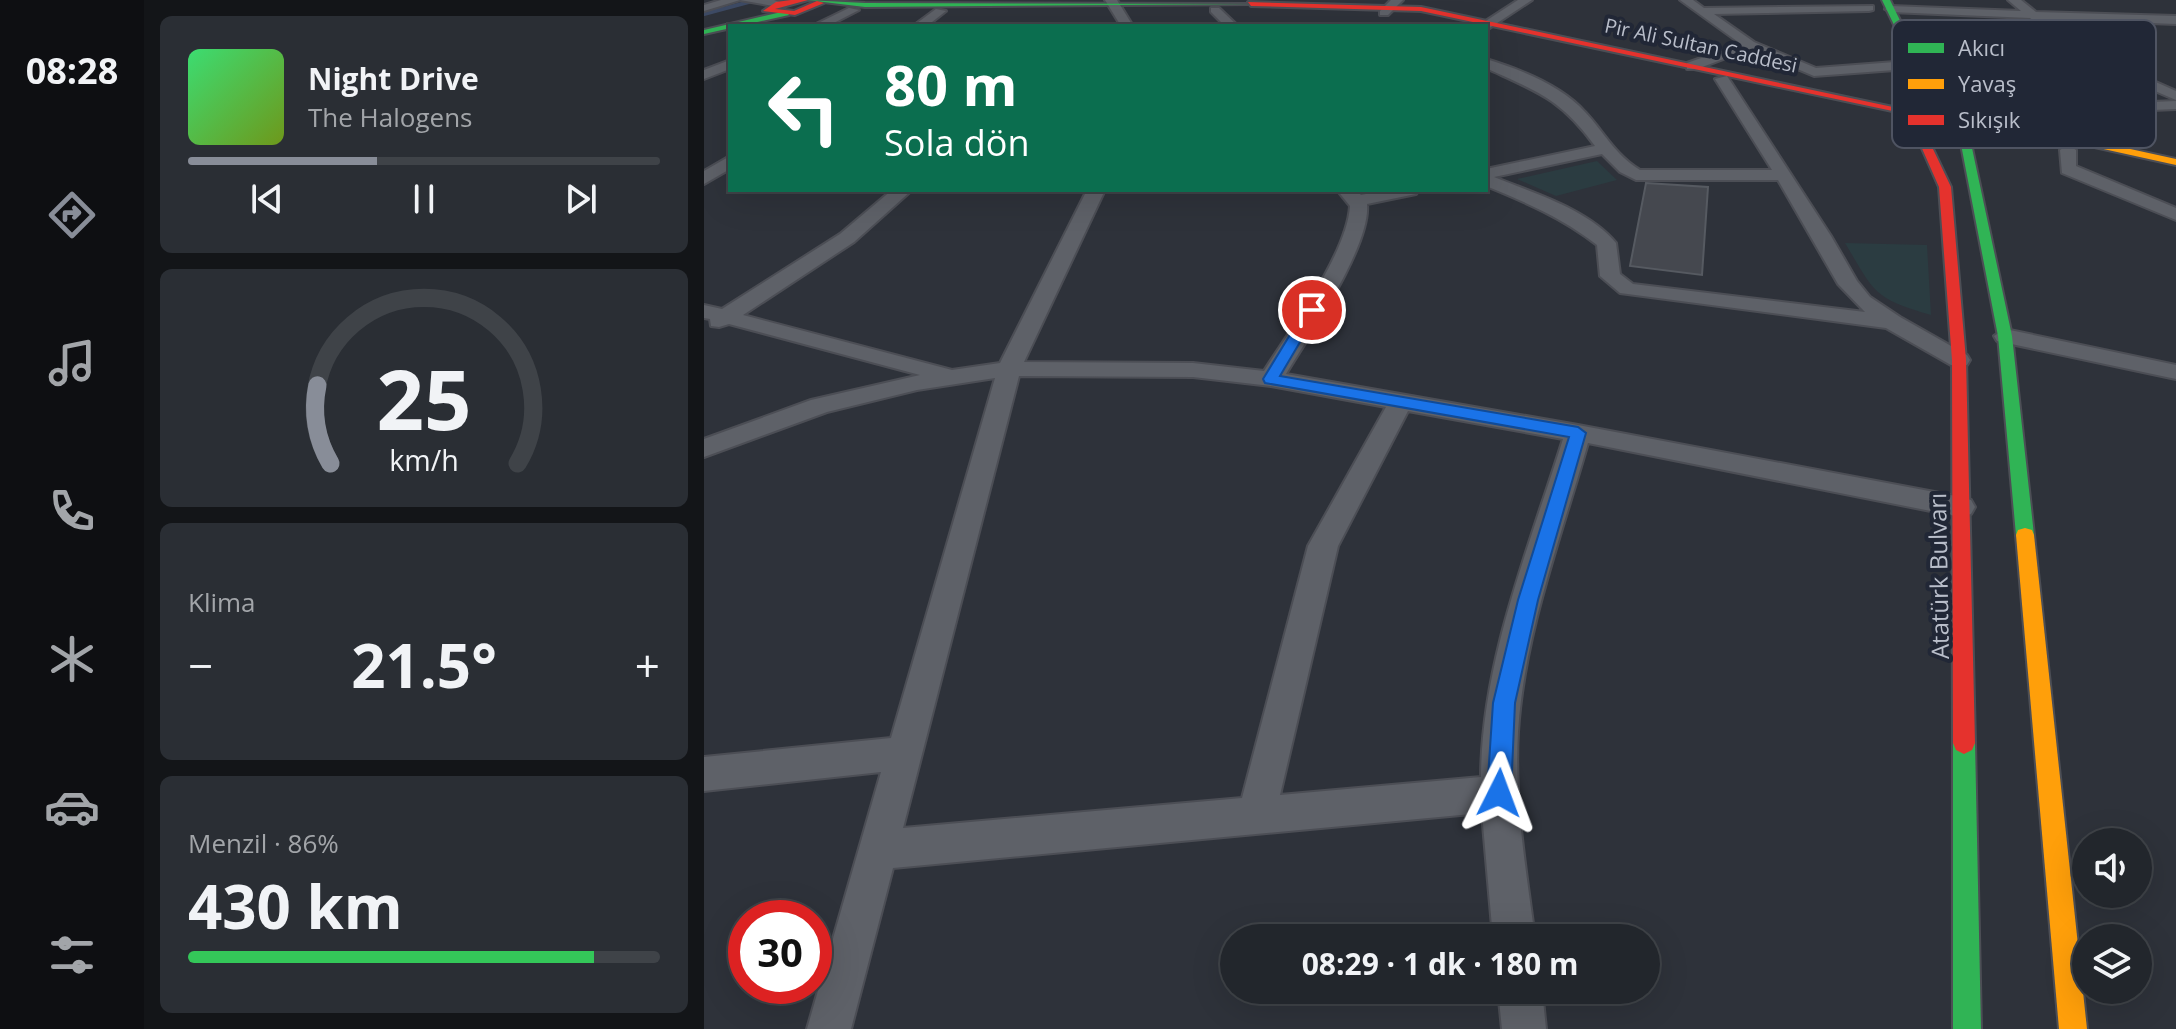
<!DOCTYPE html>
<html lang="tr">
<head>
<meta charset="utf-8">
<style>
  :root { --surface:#22262c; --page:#2a2e34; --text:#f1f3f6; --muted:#a2a5a9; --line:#3f4348; --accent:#888d98 }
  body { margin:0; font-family:"Open Sans",sans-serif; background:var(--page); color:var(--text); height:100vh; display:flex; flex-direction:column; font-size:30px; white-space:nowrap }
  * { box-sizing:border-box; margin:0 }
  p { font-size:26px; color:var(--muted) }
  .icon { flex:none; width:44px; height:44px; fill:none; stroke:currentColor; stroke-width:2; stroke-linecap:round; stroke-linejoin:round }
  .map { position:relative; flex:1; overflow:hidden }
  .side { display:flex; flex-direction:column; gap:16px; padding:16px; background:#131518; width:560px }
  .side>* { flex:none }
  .banner { position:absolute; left:24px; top:24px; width:760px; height:168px; border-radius:0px; box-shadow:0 8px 32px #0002,0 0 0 2px var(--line); background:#0b6e4f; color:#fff; overflow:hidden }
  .tools { position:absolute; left:1368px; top:828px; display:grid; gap:16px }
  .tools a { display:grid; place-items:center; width:80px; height:80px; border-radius:50%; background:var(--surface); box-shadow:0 8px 32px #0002,0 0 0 2px var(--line); font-size:40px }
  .speed { position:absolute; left:24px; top:900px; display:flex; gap:16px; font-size:40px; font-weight:700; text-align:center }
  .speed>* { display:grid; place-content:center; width:104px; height:104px; border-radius:50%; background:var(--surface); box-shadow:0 8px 32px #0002,0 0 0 2px var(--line); line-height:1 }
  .speed .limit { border:12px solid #d22; background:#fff; color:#111 }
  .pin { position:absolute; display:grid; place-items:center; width:68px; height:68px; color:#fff; margin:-34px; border:4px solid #fff; border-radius:50%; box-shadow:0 2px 8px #0007 }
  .me { position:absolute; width:88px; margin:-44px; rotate:3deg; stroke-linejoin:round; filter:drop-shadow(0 0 6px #0008) }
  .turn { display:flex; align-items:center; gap:28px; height:168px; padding:0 24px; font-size:36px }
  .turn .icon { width:104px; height:104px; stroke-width:2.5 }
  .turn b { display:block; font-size:56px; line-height:68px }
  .big { font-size:60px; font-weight:700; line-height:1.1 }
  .side .card { flex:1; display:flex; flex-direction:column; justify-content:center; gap:12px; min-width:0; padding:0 28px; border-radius:12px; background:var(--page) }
  .side .dial { align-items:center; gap:0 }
  .dial svg { height:208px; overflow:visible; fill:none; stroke:var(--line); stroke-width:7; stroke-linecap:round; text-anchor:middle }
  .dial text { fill:var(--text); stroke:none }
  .song { display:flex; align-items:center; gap:24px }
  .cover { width:96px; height:96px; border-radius:12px; background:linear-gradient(135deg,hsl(140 70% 55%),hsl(80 70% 35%)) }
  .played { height:8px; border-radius:4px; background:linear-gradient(90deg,var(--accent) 40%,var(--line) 40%) }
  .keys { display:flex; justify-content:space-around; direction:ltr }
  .heat { display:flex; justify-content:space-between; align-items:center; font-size:44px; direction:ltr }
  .charge { height:12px; border-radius:6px; background:linear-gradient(90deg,#34c759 86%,var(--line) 0) }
  .trip { position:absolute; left:516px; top:924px; width:440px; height:80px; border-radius:40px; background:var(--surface); box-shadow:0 8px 32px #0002,0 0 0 2px var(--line); font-weight:700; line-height:80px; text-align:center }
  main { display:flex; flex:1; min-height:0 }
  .tab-bar { display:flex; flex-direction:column; width:144px; justify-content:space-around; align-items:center; background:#0e0f12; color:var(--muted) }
  .tab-bar .icon { width:56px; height:56px }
  .tab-bar .current { color:var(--accent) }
  .tab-bar b { font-size:36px; color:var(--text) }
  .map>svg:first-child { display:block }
  .green { fill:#2b3c41 }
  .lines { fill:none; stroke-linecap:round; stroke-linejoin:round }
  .stream { stroke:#3d4a64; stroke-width:4 }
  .building { fill:#45484f; stroke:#565a61; stroke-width:2 }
  .street-casing { stroke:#4c4e55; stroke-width:4 }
  .fast-casing { stroke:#4c4e55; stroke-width:4 }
  .slow-casing { stroke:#4c4e55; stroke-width:4 }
  .jam-casing { stroke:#4c4e55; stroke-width:4 }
  .street { fill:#5e6168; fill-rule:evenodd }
  .fast { fill:#30b455; fill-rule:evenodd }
  .slow { fill:#ff9f0a; fill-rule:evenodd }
  .jam { fill:#e5322d; fill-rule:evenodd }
  .route { fill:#1a73e8; stroke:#114b97; stroke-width:2 }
  .labels { text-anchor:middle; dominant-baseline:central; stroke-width:8; stroke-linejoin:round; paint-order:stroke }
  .far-street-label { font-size:20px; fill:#b9beca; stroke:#212736 }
  .street-label { font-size:24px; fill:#b9beca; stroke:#212736 }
  .key { fill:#212736; stroke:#4f5462; stroke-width:2 }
  .key-label { font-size:22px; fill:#b9beca }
</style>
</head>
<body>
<main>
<nav class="tab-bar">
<b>08:28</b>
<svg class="icon current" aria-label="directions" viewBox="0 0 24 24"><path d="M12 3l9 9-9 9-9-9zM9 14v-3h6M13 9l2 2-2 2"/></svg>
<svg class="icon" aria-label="music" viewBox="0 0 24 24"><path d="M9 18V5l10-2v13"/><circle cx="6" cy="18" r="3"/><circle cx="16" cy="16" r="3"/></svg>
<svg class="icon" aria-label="phone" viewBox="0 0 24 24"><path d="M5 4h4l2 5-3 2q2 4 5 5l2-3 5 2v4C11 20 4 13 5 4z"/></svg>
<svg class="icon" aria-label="climate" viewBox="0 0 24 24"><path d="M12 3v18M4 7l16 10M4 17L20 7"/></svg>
<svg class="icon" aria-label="car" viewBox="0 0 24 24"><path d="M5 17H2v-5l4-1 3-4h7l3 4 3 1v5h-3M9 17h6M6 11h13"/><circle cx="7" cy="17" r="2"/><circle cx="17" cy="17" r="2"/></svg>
<svg class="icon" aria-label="filters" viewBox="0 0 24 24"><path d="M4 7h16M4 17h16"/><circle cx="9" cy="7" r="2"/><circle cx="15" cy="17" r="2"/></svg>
</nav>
<section class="side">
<div class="card">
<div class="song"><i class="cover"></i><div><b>Night Drive</b><p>The Halogens</p></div></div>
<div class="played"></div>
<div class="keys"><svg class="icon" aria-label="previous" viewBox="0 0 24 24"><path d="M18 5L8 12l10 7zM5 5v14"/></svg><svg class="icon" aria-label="pause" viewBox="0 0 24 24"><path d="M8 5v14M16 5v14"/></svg><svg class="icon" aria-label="next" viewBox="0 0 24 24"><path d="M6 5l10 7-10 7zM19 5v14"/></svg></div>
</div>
<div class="card dial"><svg viewBox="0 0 100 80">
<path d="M14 69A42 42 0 1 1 86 69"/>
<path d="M14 69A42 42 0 0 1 9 39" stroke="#888d98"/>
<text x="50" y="56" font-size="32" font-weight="700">25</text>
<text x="50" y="72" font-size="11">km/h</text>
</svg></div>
<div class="card"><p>Klima</p>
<div class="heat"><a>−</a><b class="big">21.5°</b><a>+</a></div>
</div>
<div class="card"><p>Menzil · 86%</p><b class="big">430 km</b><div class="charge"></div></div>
</section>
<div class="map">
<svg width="1472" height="1029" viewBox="0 0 1472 1029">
  <rect width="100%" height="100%" fill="#2e323a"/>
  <g class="green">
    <path d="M893,161L913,180L852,196L813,179Z"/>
    <path d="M1141,243L1223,245L1227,315C1169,298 1171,293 1141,243Z"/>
  </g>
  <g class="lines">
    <path class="stream" d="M0,14L52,0"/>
  </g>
  <path class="building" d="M942,183L1004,187L998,275L926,266Z"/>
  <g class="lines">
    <g class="street-casing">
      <g id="street">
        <path d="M17,0H36L0,11V5Z"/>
        <path d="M36,0H70L81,4L75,7Z"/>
        <path d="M401,0H413L429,26H417Z"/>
        <path d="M687,0H699L684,15H676V11Z"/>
        <path d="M814,0H828L784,29L774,26Z"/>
        <path d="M976,0H989L1000,8L1169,6V10L1165,11L1010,14L1050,42L1112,68L1191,62L1198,66L1191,70L1110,76L1046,49L993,69H983V63L1037,44Z"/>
        <path d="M1304,0H1317L1332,12L1472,16V24L1342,19L1393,56L1472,91V100L1383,62L1326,18L1187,12L1181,9L1187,6L1317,11Z"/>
        <path d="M145,8L155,10L124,26H108Z"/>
        <path d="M507,8H515L534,26H521L507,12Z"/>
        <path d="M232,9L242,11L223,26H209Z"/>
        <path d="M782,59C815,69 857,85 881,112C900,132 911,155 936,170H1068L1011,79L1023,76L1127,236L1153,281L1166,297L1196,317L1263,355L1266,360L1263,365H1247L1182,328L916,293L896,276L893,245C859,218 821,202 782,186V169L891,146C856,98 834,92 782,68ZM898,154L916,172L932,180H1074L1134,284L1161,312L929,284L916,274L912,243C884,209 829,193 790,177Z"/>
        <path d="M26,60V69L0,79V70Z"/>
        <path d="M1472,101V109L1260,118L1253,114L1260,110Z"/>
        <path d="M1364,145L1372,150V166L1472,208V220L1358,173L1356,150Z"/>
        <path d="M26,156V169L0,184V171Z"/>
        <path d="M188,190H208L150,242L39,315L248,370L296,363L383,190H401L320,362L489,363L560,371C586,330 643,254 646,206L633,190H652L657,195L681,190H715L712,194L663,204C667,246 604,337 582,374L874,425L1257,497L1267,500L1271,507L1267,514L1257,517L884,443C857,537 820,634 814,732C810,801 822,870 831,938H789L778,813L189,868L147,1029H103L177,772L0,791V757L187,738L291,378L213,390L123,412L0,457V439L107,400L216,375L25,324L15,327L7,326L6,319L0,318V305L18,309L136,234ZM315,376L489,377L567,386L682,407L604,546L538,798L199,828ZM704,411L859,439C825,548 778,660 777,777L576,795L634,546Z"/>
        <path d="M1301,329L1472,365V379L1293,341L1290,336Z"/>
        <path d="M794,990H838L842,1029H798Z"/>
      </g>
    </g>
    <g class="fast-casing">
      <g id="fast">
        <path d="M103,0L161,3L551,4L161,7Z"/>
        <path d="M1178,0H1186L1215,59L1257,109V113H1251L1207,60Z"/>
        <path d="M82,11L85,15L0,34V30Z"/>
        <path d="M1260,131L1265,134L1308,336L1330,535L1328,540H1314L1312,535L1294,336L1255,134Z"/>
        <path d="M1260,732L1268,736L1271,743L1277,1029H1249V743L1252,736Z"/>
      </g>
    </g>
    <g class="slow-casing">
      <g id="slow">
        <path d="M1266,114L1472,159V165L1263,119L1261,117Z"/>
        <path d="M1321,528L1328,530L1330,535L1383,1029H1355L1312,535L1314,530Z"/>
      </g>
    </g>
    <g class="jam-casing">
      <g id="jam">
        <path d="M87,0H104L71,9L90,11L113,1L120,3L91,15L59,11L72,2Z"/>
        <path d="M544,2L717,7L1203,110L1198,113L717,11L547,6Z"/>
        <path d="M1214,125L1219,128L1247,187L1262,360L1271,743L1268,750L1260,754L1252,750L1249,743L1248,360L1235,187L1209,128Z"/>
      </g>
    </g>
    <use href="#street" class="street"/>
    <use href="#fast" class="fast"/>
    <use href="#slow" class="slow"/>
    <use href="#jam" class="jam"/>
  </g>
  <path class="route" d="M608,305L615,310L576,376L874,427L882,433L834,600L811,703L807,793L803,801L795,805L786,801L783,793L789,703L814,600L865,437L561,383L559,379L601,310Z"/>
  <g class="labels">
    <g class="far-street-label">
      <text transform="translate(997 45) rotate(12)">Pir Ali Sultan Caddesi</text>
    </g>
    <g class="street-label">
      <text transform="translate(1234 576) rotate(-91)">Atatürk Bulvarı</text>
    </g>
  </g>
  <rect x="1188" y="20" width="264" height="128" rx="12" class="key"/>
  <rect x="1204" y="43" width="36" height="10" fill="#30b455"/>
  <rect x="1204" y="79" width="36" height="10" fill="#ff9f0a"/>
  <rect x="1204" y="115" width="36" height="10" fill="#e5322d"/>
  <g class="key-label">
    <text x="1254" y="56">Akıcı</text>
    <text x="1254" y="92">Yavaş</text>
    <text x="1254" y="128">Sıkışık</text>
  </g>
</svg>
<div class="tools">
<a><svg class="icon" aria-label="sound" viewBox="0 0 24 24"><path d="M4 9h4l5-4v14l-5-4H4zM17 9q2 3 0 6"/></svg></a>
<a><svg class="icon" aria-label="layers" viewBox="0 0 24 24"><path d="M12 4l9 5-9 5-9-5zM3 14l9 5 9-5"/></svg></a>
</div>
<div class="speed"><div class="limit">30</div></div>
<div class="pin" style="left:608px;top:310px;background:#d93025"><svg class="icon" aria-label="arrive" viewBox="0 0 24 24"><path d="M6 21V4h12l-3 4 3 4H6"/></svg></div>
<svg class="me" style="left:795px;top:793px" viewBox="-20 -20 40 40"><path d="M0-17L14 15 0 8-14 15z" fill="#1a73e8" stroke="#fff" stroke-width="4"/></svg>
<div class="trip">08:29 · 1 dk · 180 m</div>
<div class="banner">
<div class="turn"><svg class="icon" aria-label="left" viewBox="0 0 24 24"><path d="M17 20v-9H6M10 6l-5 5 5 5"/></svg><div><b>80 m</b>Sola dön</div></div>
</div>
</div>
</main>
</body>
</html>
